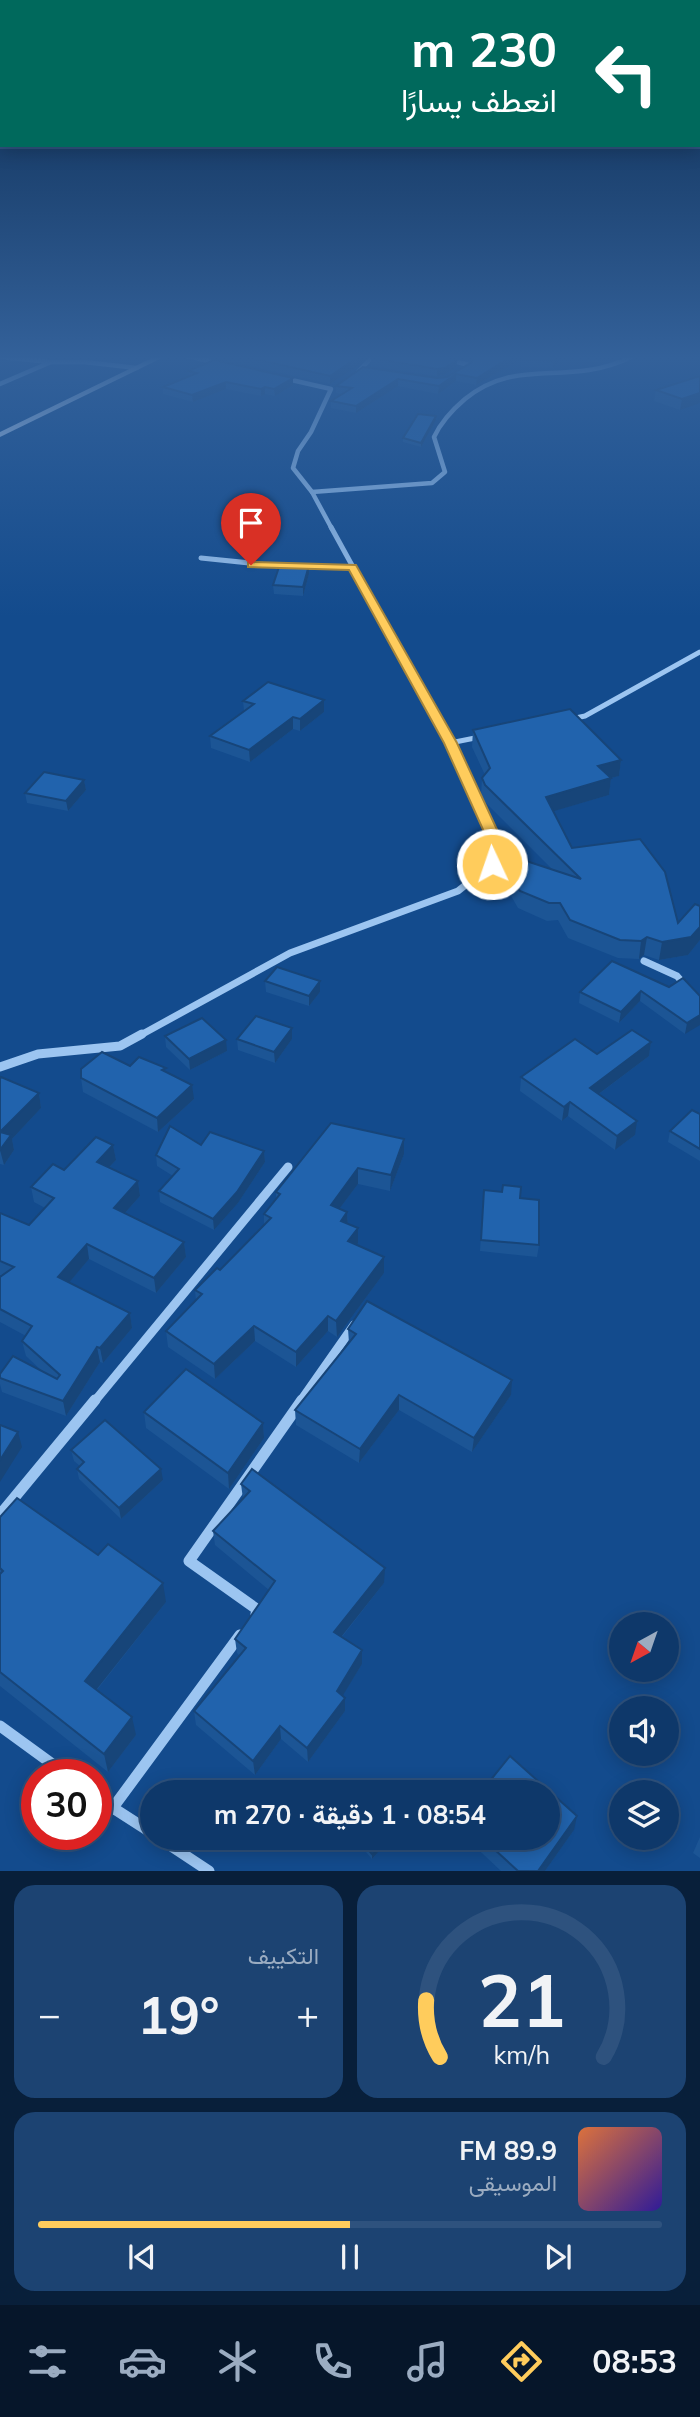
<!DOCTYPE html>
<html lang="ar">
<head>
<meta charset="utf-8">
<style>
  :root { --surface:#0e386a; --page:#1c4372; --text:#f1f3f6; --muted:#9bacc1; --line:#2e527e; --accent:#ffcc5c }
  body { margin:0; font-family:Mulish,Vazirmatn,sans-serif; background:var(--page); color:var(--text); direction:rtl; height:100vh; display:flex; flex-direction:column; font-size:26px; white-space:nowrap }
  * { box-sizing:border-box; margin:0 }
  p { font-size:23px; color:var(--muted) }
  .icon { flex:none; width:38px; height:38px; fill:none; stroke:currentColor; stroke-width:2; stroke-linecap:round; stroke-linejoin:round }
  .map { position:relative; height:1871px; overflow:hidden; direction:ltr }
  .sheet { display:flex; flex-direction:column; gap:14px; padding:14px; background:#081f3a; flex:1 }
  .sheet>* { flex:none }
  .top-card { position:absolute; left:0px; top:0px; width:700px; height:147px; box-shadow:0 4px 18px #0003,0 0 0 2px var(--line); direction:rtl; background:#00695c; color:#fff; overflow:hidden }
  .needle { width:46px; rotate:220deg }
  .tools { position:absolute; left:609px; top:1612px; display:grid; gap:14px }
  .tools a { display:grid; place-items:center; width:70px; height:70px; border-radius:50%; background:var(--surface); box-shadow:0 4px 18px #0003,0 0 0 2px var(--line); font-size:35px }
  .speed { position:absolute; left:21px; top:1759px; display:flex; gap:14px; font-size:35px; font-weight:700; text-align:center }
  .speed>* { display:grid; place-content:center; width:91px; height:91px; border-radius:50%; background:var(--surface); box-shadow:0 4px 18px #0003,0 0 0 2px var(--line); line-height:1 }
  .speed .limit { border:10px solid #d22; background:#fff; color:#111 }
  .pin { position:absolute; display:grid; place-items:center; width:60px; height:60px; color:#fff; margin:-72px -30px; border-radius:50% 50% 50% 0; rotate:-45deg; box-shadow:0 0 7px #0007 }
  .pin .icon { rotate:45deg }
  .me { position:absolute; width:77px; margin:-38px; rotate:357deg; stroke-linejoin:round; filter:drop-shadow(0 0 5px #0008) }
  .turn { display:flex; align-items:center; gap:24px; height:147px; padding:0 28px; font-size:32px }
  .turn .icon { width:91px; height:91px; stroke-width:2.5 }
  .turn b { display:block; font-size:49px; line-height:60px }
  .big { font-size:52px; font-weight:700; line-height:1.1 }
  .sheet .tile { flex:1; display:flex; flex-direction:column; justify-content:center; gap:10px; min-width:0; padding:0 24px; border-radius:21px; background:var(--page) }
  .sheet .dial { align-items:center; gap:0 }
  .dial svg { height:182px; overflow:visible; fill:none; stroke:var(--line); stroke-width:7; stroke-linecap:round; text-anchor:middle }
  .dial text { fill:var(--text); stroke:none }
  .song { display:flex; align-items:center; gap:21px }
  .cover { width:84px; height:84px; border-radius:10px; background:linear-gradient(135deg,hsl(20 70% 55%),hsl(250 70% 35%)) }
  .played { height:7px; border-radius:4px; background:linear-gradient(90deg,var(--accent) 50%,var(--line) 50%) }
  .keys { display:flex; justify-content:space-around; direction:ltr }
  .heat { display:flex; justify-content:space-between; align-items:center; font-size:38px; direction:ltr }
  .sheet .tiles { flex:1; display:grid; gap:14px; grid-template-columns:1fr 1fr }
  .tile:last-child { grid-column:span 2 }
  .trip { position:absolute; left:140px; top:1780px; width:420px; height:70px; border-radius:35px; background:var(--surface); box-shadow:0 4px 18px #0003,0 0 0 2px var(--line); font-weight:700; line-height:70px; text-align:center; direction:rtl }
  .menu { display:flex; height:112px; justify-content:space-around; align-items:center; background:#06162a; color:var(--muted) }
  .menu .icon { width:49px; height:49px }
  .menu .current { color:var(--accent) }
  .menu b { font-size:32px; color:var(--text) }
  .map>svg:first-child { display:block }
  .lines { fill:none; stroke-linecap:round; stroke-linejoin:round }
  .street-far4 { stroke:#9cc5f1; stroke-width:4.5 }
  .street-far3 { stroke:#9cc5f1; stroke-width:5 }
  .street-far2 { stroke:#9cc5f1; stroke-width:7 }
  .street-far1 { stroke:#9cc5f1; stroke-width:9 }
  .street { stroke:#9cc5f1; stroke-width:11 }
  .secondary { fill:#cbe1fc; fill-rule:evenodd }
  .wall { fill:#1c5595 }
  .shaded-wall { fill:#174579 }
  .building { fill:#2163ad; stroke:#174579; stroke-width:2 }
  .route { fill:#ffcc5c; stroke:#a6853c; stroke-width:2 }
</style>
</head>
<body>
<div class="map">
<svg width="700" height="1871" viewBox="0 0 700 1871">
  <rect width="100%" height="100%" fill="#134b8d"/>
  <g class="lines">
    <g class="street-far4">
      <path d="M183,355L217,363"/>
      <path d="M0,357L51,362"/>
      <path d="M449,360L469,365L465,368"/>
      <path d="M358,372L374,355"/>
      <path d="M287,379L331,389L311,432L298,451L293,468L312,492L332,529"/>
      <path d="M0,384L51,362H84L137,368"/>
      <path d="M312,492L432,483L445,472L434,437C441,422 452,410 465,399C506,366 541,377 589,370C606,368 621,362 636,355"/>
    </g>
    <g class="street-far3">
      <path d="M331,527L454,751"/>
      <path d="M201,558L289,567"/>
      <path d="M301,567H352"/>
      <path d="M571,719L585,716L700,652"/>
      <path d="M450,743L480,737"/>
    </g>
    <g class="street-far2">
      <path d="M644,961L677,976L685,985"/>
      <path d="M139,1036L290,953L458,891L492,864V834L453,749"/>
    </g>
    <g class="street-far1">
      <path d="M0,1067L38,1054L120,1046L142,1034"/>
      <path d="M94,1402L288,1167"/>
      <path d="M300,1402L354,1325"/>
    </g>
    <g class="street">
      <path d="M0,1515L95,1400"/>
      <path d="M256,1614L258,1610L189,1561L302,1400"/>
      <path d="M0,1726L66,1774"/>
      <path d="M96,1797L152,1833"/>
      <path d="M112,1809L240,1635"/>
      <path d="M159,1838L209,1871"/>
    </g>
    <path class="secondary" d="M158,355H168L0,437V432Z"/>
  </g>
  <g class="wall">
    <path d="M228,355H368L359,365L330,384L228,361Z"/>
    <path d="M448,355H521V359L476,385L456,381L438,394L398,386L356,413L331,408V401L342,394L336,393V386L363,367L437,378L447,377L472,362L470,360Z"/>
    <path d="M526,355H562V357L553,368L521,367V360Z"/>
    <path d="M584,355H619L600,363L583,360Z"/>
    <path d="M371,358L457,367L444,375L437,376L371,366Z"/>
    <path d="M188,371L293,378V385L275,396L265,394L261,396L226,389L193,402L163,394V387L189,377Z"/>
    <path d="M700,376L680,410L654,401L656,390Z"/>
    <path d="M436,420L421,447L403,442V438Z"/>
    <path d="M309,574L303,596L274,594L273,585Z"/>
    <path d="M324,700V712L300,731L293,729L250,762L211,748L210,736L244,711L243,701Z"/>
    <path d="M473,730L621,760L619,776L611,778L609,795L553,811L572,848L678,923L700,906V940L688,955L659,960L644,955L639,959L618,958L568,938L558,920L547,921L518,908L510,894L496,890L497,872L552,869L484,801L481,795L482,778L485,775L472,747Z"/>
    <path d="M84,780L86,790L68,811L27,803L25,793Z"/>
    <path d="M265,981H320V992L309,1006L266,992Z"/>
    <path d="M669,987L700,996L685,1034L640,1001L619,1023L579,1003L580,992Z"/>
    <path d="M292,1028V1039L275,1063L238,1050L237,1039Z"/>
    <path d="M165,1036L227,1051L190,1070L166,1047Z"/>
    <path d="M651,1042L649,1056L599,1094L635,1135L615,1150L568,1116L562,1121L520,1091L521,1077L597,1054Z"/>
    <path d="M130,1066L166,1072L194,1099L158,1132L83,1092L81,1078Z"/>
    <path d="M0,1079L39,1093L41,1108L12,1139L14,1150L4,1165L0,1164Z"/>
    <path d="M700,1114V1161L668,1142L670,1131Z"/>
    <path d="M404,1139V1154L390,1191L358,1184L340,1208L347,1212L348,1224L358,1228V1243L356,1245L384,1273L337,1337L328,1331L296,1367L255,1341L215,1379L168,1347L166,1331L196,1301L195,1290L220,1270L264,1225V1214L276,1198V1192Z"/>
    <path d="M113,1145L116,1160L109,1168L138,1181L140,1196L125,1213L184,1242L186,1257L156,1293L89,1259L69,1282L130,1313L132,1328L103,1363L100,1362L66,1416L2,1392L0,1384V1374L43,1372L26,1356L22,1341L26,1336L0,1322V1277L2,1276L0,1275V1213L29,1225L45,1208L34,1202L31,1187Z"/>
    <path d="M201,1145L264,1151L265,1162L238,1203L214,1230L160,1202L159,1191L173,1176L157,1166L156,1155Z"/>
    <path d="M484,1190L520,1198L539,1245L537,1257L480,1251Z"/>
    <path d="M348,1329L511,1395L472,1452L399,1410L359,1463L296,1425L295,1410L349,1343Z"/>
    <path d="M144,1412L263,1423L264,1438L229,1489L146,1428Z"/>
    <path d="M71,1450L163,1480L121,1519L79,1479L77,1469L80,1466L74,1461Z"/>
    <path d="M241,1484L384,1583L342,1637L362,1650V1664L342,1696L345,1711L308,1762L281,1739L255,1775L196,1725L194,1711L240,1656L237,1653L235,1639L269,1590L215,1545L213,1531L243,1499Z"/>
    <path d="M0,1517L98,1555L166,1602L97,1690L136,1735L108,1772L0,1686Z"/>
    <path d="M574,1830L545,1871H501L466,1838H548Z"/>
    <path d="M700,1837V1858L693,1853Z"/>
    <path d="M354,1838H389V1840L372,1859Z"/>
  </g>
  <g class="shaded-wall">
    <path d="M361,355H368L359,365L330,384V376Z"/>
    <path d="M514,355H521V359L476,385L477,378Z"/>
    <path d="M558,355H562V357L553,368V361Z"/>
    <path d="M604,355H619L600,363V356Z"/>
    <path d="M457,360V367L444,375L437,376V369Z"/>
    <path d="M456,374V381L438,394L439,386Z"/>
    <path d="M293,378V385L275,396L274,389Z"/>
    <path d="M398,379V386L356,413V406Z"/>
    <path d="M226,382V389L193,402L192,395Z"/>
    <path d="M265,387V394L261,396V389Z"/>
    <path d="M700,393V403L680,410L682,399Z"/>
    <path d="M436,416V420L421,447V443Z"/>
    <path d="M309,565V574L303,596V587Z"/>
    <path d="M324,700V712L300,731V719Z"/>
    <path d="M293,717V729L250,762L249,750Z"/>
    <path d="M621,760L619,776L611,778L609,795L544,814L546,797L598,766Z"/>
    <path d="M84,780L86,790L68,811L66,801Z"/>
    <path d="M700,927V940L688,955L659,960L662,942Z"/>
    <path d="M647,937L644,955L639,959L641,941Z"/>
    <path d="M320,981V992L309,1006V996Z"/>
    <path d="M641,991L640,1001L619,1023L621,1012Z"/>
    <path d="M700,1015V1025L685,1034L687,1023Z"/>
    <path d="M292,1028V1039L275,1063L274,1052Z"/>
    <path d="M226,1040L227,1051L190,1070L189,1059Z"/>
    <path d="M651,1042L649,1056L588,1102L590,1088Z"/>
    <path d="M192,1085L194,1099L158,1132L157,1118Z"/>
    <path d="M39,1093L41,1108L12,1139L14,1150L4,1165L0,1150V1132Z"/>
    <path d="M570,1102L568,1116L562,1121L564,1107Z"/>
    <path d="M637,1121L635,1135L615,1150L617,1136Z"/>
    <path d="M404,1139V1154L390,1191L391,1175Z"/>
    <path d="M113,1145L116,1160L100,1177L97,1162Z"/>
    <path d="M264,1151L265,1162L238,1203L214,1230L213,1219Z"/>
    <path d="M358,1168V1184L331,1220V1205Z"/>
    <path d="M138,1181L140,1196L116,1223L114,1208Z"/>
    <path d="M347,1212L348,1227L341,1221Z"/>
    <path d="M358,1228V1243L348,1257V1241Z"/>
    <path d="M184,1242L186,1257L156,1293L154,1278Z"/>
    <path d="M87,1244L89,1259L61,1292L58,1277Z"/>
    <path d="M384,1257V1273L337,1337L336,1321Z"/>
    <path d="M130,1313L132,1328L103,1363L100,1348Z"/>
    <path d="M328,1316V1331L296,1367V1352Z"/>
    <path d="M254,1326L255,1341L215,1379L214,1364Z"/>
    <path d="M97,1347L100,1362L66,1416L63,1401Z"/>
    <path d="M512,1380L511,1395L472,1452L474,1438Z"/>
    <path d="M399,1395V1410L359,1463L360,1449Z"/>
    <path d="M263,1423L264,1438L229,1489L228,1473Z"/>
    <path d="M18,1432L22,1447L0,1482V1460Z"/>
    <path d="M161,1469L163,1480L121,1519L119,1508Z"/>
    <path d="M385,1568L384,1583L334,1646V1632Z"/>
    <path d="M163,1583L166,1602L89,1699L85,1681Z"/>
    <path d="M362,1650V1664L337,1705V1691Z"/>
    <path d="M345,1698V1711L308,1762L307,1748Z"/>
    <path d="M132,1717L136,1735L108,1772L104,1754Z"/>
    <path d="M280,1726L281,1739L255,1775L253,1761Z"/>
    <path d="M577,1816L574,1830L545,1871H538Z"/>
    <path d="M387,1838H389V1840L372,1859V1854Z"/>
  </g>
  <g class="building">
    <path d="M238,355H361L330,376Z"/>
    <path d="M373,355H440L457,360L445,368L437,369L371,358Z"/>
    <path d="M473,355H514L477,378L456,374L439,386L398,379L356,406L331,401L352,388L336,386L363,367L437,378L447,377L472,362L474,356Z"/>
    <path d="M526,355H558L553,361L521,360Z"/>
    <path d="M214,360L293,378L274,389L265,387L261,389L226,382L192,395L163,387L197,373L188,371Z"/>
    <path d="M700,376V393L682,399L656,390Z"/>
    <path d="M418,414L436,416L421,443L403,438Z"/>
    <path d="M280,564L309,565L303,587L273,585Z"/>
    <path d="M268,682L324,700L300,719L293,717L249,750L210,736L254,704L243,701Z"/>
    <path d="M570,709L621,760L598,766L611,778L546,797L572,848L640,839L665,872L678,923L695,904L700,906V927L691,937L662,942L647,937L641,941L620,940L570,920L560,903H549L520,891L511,877L497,872L511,856L581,879L485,785L482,778L490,768L473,730Z"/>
    <path d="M44,772L84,780L66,801L25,793Z"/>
    <path d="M612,961L669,987L683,978L700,996V1015L687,1023L641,991L621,1012L580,992Z"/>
    <path d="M277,967L320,981L309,996L265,981Z"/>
    <path d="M256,1016L292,1028L274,1052L237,1039Z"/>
    <path d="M202,1018L226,1040L189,1059L165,1036Z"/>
    <path d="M632,1030L651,1042L590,1088L637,1121L617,1136L570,1102L564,1107L521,1077L575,1039L597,1054Z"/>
    <path d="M102,1052L130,1066L139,1057L166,1068L162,1070L192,1085L157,1118L81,1078V1069Z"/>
    <path d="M1,1077L39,1093L0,1132L11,1135L0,1150V1079Z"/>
    <path d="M692,1110L700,1114V1149L670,1131Z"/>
    <path d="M331,1123L404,1139L391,1175L358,1168L331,1205L347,1212L341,1221L358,1228L348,1241L384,1257L336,1321L328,1316L296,1352L254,1326L214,1364L166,1331L202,1294L195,1290L217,1268L220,1270L271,1218L264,1214L280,1194L276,1192Z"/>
    <path d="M170,1126L201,1145L210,1132L264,1151L237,1192L213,1219L159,1191L179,1169L156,1155Z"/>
    <path d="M96,1137L113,1145L97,1162L138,1181L114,1208L184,1242L154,1278L87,1244L58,1277L130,1313L100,1348L97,1347L63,1401L0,1378V1374L13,1356L57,1379L60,1375L22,1341L32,1326L0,1309V1277L14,1267L0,1261V1213L29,1225L54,1198L31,1187L53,1164L64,1170Z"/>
    <path d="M503,1185L521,1187L520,1198L539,1200V1245L481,1240L484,1190L502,1192Z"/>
    <path d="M367,1301L512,1380L474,1438L399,1395L360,1449L295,1410L356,1334L348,1329Z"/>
    <path d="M186,1369L263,1423L228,1473L144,1412Z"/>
    <path d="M105,1420L161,1469L119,1508L77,1469L84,1462L71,1450Z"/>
    <path d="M0,1425L18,1432L0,1460Z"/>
    <path d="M252,1469L385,1568L334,1632L362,1650L337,1691L345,1698L307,1748L280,1726L253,1761L194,1711L246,1648L235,1639L275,1581L213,1531L250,1491L241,1484Z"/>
    <path d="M17,1498L98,1555L108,1544L163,1583L85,1681L132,1717L104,1754L0,1672V1574L3,1571L0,1568V1517Z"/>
    <path d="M510,1756L577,1816L538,1871H518L482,1838H548V1792H481Z"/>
    <path d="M358,1838H387L372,1854Z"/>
  </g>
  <linearGradient id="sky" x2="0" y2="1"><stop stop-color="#0a294e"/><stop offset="0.58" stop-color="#33619a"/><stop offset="1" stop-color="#33619a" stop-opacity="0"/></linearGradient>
  <rect width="700" height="617" fill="url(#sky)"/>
  <path class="route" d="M251,562L356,565L457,743L499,834L497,867L492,869L484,864L485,834L444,743L349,570L248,567V563Z"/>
</svg>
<div class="tools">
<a><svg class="needle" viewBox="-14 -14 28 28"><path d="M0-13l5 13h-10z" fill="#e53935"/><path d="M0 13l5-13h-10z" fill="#9bacc1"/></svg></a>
<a><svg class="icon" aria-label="sound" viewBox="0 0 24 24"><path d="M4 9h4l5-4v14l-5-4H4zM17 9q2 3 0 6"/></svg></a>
<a><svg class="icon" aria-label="layers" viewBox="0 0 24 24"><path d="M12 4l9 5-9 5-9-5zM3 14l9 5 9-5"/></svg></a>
</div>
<div class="speed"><div class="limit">30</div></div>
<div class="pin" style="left:251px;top:565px;background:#d93025"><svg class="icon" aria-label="arrive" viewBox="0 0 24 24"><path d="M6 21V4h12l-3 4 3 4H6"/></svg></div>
<svg class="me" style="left:492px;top:864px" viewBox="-20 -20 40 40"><circle r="17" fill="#ffcc5c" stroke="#fff" stroke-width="3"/><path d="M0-11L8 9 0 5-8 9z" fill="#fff"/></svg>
<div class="trip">08:54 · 1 دقيقة · 270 m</div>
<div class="top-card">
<div class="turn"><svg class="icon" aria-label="left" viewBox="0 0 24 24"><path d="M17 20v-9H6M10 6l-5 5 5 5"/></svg><div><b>230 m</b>انعطف يسارًا</div></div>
</div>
</div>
<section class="sheet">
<div class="tiles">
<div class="tile dial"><svg viewBox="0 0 100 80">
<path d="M14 69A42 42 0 1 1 86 69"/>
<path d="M14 69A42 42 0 0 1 8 44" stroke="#ffcc5c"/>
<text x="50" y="56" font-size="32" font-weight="700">21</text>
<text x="50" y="72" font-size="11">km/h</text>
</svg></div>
<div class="tile"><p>التكييف</p>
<div class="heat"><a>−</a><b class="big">19°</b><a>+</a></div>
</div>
<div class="tile">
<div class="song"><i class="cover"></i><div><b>89.9 FM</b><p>الموسيقى</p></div></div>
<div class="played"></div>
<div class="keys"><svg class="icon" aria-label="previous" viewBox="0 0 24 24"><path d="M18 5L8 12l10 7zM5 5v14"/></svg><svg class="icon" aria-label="pause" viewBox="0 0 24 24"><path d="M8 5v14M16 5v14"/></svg><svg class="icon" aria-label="next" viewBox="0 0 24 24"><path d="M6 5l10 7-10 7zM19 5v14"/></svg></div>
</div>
</div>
</section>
<nav class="menu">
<b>08:53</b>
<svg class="icon current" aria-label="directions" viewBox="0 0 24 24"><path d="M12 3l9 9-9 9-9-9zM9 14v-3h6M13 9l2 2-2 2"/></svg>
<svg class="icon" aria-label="music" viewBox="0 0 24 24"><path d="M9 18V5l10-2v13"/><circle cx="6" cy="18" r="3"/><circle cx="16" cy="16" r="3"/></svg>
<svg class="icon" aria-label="phone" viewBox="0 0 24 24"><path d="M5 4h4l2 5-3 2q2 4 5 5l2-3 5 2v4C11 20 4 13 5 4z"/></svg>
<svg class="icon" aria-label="climate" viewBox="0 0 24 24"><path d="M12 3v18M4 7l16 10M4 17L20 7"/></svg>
<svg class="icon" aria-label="car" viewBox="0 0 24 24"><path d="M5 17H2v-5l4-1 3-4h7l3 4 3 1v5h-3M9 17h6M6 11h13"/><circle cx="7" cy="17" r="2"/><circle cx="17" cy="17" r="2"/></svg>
<svg class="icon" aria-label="filters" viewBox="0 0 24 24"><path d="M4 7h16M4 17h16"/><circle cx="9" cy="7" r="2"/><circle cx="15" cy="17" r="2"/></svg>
</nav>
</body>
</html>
